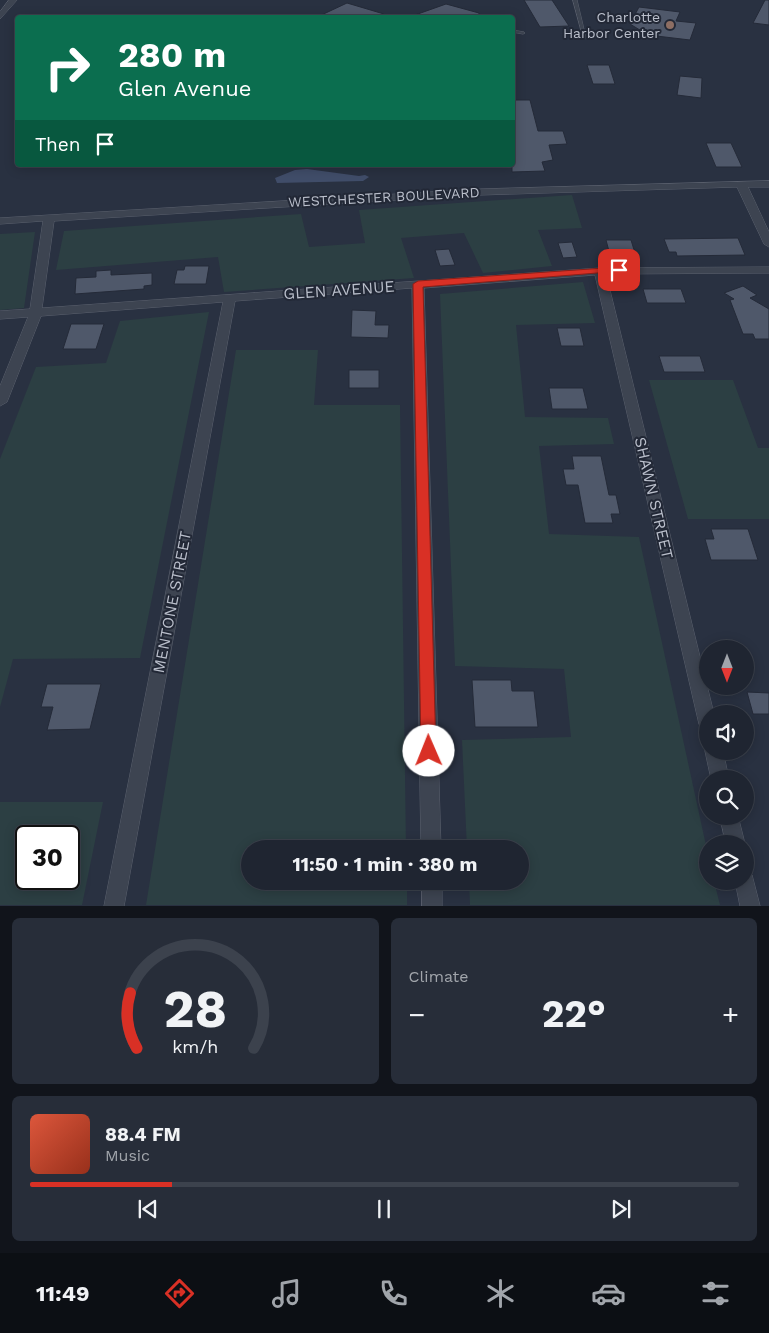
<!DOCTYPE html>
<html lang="en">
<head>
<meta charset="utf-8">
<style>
  :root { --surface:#1f2531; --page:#272d39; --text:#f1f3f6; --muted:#a1a5ab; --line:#3c424d; --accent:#d93025 }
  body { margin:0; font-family:"Work Sans",sans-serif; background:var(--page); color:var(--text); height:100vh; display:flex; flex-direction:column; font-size:19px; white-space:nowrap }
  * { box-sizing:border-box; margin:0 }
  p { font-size:16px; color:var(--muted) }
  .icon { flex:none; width:28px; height:28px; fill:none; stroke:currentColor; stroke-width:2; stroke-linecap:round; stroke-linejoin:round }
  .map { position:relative; height:906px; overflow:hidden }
  .panel { display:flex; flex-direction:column; gap:12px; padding:12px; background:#11141b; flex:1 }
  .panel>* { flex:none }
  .top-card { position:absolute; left:15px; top:15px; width:500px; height:152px; border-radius:5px; box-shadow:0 2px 12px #0003,0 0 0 1px var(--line); background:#0b6e4f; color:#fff; overflow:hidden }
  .needle { width:32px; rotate:180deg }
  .fabs { position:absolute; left:699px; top:640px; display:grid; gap:10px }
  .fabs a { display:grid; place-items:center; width:55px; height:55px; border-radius:50%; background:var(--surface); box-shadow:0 2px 12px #0003,0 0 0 1px var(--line); font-size:25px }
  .speed { position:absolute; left:15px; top:825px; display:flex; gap:10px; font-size:25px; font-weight:700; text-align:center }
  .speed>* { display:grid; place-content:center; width:65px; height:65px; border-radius:50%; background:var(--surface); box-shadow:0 2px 12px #0003,0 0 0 1px var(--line); line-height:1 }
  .speed .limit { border:2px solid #111; border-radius:8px; background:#fff; color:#111 }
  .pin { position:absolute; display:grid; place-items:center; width:42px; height:42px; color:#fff; margin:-21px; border-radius:10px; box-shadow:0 2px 8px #0006 }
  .me { position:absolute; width:55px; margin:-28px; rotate:359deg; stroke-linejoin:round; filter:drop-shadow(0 0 4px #0008) }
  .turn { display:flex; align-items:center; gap:18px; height:105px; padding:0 20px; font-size:22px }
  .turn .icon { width:65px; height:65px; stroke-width:2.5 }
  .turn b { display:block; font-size:35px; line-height:42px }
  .then { display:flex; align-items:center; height:48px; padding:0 20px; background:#0003; gap:10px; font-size:19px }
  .big { font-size:38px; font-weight:700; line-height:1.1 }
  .panel .card { flex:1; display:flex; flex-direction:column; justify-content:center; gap:8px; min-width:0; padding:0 18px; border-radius:8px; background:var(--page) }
  .panel .dial { align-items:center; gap:0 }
  .dial svg { height:130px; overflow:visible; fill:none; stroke:var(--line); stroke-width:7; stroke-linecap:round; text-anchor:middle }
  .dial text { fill:var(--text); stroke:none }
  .song { display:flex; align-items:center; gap:15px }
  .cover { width:60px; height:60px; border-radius:8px; background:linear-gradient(135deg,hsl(10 70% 55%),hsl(10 70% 35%)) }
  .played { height:5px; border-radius:2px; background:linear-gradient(90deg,var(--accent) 20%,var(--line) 20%) }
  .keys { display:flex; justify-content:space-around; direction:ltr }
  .heat { display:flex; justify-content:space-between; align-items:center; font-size:28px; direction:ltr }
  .panel .tiles { flex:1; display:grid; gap:12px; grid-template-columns:1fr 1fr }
  .card:last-child { grid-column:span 2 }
  .trip { position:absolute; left:241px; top:840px; width:288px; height:50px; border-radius:25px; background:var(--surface); box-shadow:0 2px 12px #0003,0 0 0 1px var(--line); font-weight:700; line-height:50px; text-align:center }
  .tabs { display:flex; height:80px; justify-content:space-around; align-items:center; background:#0c0f14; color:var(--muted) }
  .tabs .icon { width:35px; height:35px }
  .tabs .on { color:var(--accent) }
  .tabs b { font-size:22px; color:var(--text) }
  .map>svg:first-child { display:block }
  .green { fill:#2c3f43; fill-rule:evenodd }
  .water { fill:#404d69 }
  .building { fill:#4f586a; stroke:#242a38 }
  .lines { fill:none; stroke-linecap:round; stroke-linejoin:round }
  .lane-casing { stroke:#5b616e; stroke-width:1 }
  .street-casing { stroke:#5b616e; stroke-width:1 }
  .lane { fill:#3d4451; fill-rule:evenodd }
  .street { fill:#3d4451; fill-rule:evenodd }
  .route { fill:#d93025; stroke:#8d1f18 }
  .education-dot { fill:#8d6e63; stroke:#222836; stroke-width:2 }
  .labels { text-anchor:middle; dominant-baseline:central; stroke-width:4; stroke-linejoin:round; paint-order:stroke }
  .far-poi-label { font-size:14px; fill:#babfcb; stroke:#222836; text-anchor:end }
  .far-street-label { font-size:14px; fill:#babfcb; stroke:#222836 }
  .street-label { font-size:16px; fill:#babfcb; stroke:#222836 }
</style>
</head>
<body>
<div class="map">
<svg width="769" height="906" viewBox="0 0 769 906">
  <rect width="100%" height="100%" fill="#293141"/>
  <g class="green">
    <path d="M572,195L582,228L538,230L552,266L483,273L464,233L401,238L414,278L224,292L218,257L56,270L64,231L301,214L309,247L365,243L359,210Z"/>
    <path d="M35,232L24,308L0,310V234Z"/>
    <path d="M583,282L595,323L516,325L525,417L608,418L614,444L539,446L549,534L639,537L707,850L708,881H714L720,905H470L469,881H520V849H467L462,740L571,737L564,669L455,666L440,294Z"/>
    <path d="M209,312L140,658L13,659L0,707V459L36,367L106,363L120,321Z"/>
    <path d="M236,350H318L314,405H400L406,849H250V881H407V905H146Z"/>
    <path d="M649,380H733L758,448H769V519H688Z"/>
    <path d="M0,802H103L82,905H0ZM69,836V879H26V836Z"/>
  </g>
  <path class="water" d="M307,169L359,176L365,175L369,177L363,181L277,183L275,178L295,170Z"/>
  <g class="building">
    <path d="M524,0H552L569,26L540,27Z"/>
    <path d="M765,0H769V25L753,23Z"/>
    <path d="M347,3L384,14V18H315Z"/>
    <path d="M446,4L479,13V18H415V15Z"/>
    <path d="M639,7L680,12L676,21L696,23L690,40L648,35L630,24Z"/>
    <path d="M587,65H609L615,84H593Z"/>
    <path d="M680,76L702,78L701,98L677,95Z"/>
    <path d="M512,100H530L538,131H563L567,144L549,145L553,160L542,162L545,171L512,172Z"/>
    <path d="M706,143H731L742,167H716Z"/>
    <path d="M738,238L745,255L677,256L676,252H669L664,239Z"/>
    <path d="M606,240H631L635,253L610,255Z"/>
    <path d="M572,242L577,257L563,258L558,243Z"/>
    <path d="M449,249L455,265L440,266L435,250Z"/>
    <path d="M185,266H209L206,284H174L177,270H184Z"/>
    <path d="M111,270V275L152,273V285L144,286V289L75,294L76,278L96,277V271Z"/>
    <path d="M743,286L757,295L750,298L769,309V339H755L753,334H743L730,300L734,299L724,293Z"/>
    <path d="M643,289H681L686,303H647Z"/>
    <path d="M352,310L376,311L375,325H389L388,338L351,337Z"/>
    <path d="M71,324H104L96,349H63Z"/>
    <path d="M557,328H580L584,346H561Z"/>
    <path d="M659,356H700L705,372H664Z"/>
    <rect x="349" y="370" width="30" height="18"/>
    <path d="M549,388H583L588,409H552Z"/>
    <path d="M572,456H601L609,495H616L620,514H611L613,523H585L578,485H566L563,469H574Z"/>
    <path d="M711,529H748L758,560H711L705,539H714Z"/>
    <path d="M472,680H511L512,691H534L538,727H475Z"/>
    <path d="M47,684H101L90,729L47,730L53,707H41Z"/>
    <path d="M747,692L769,693V714H753Z"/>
  </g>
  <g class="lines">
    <g class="lane-casing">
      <g id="lane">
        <path d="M573,0H577L586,38L583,37Z"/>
        <path d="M512,30L524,32L525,33L523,34L512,32Z"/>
      </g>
    </g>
    <g class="street-casing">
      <g id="street">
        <path d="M9,0H17L0,19V12Z"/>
        <path d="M769,181V187H748L769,232V247L764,244L737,187L480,195L54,221L42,308L600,268L769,267V273L606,274L714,714H708V731L702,729L699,724L595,275L424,288L441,849H421L412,288L235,301L124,906H104L223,302L41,316L7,402L0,406V386L28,317L0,319V311L30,309L43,221L0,224V218L480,189Z"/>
        <path d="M708,746V751H723L729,779H711L705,751Z"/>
        <path d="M720,816H738L745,844V845L726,844Z"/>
        <path d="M745,872L752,875L760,906H740L735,881H745Z"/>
        <rect x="422" y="881" width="20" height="25"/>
      </g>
    </g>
    <use href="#lane" class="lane"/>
    <use href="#street" class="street"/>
  </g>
  <path class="route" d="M619,267L624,270L622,271L423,287L436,751L434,756H423L421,751L413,284L418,281Z"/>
  <circle class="education-dot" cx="670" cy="25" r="5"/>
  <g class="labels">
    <g class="far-poi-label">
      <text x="660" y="17">Charlotte<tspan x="660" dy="16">Harbor Center</tspan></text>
    </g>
    <g class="far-street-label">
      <text transform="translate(384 197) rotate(-3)">WESTCHESTER BOULEVARD</text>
    </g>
    <g class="street-label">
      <text transform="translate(339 290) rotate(-4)">GLEN AVENUE</text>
      <text transform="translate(654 498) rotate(77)">SHAWN STREET</text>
      <text transform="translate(172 602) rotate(-79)">MENTONE STREET</text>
    </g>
  </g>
</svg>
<div class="fabs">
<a><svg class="needle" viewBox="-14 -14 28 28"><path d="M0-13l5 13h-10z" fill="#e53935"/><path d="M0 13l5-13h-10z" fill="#a1a5ab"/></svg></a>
<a><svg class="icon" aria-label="sound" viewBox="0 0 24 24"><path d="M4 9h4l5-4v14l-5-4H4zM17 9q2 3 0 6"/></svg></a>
<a><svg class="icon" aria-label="search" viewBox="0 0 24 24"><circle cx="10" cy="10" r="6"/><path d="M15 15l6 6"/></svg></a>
<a><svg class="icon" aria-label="layers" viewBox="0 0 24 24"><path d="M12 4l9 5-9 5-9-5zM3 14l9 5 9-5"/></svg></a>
</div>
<div class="speed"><div class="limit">30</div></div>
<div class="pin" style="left:619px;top:270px;background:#d93025"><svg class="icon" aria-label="arrive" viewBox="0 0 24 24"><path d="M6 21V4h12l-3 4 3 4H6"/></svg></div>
<svg class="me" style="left:429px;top:751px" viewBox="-20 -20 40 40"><circle r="19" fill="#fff"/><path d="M0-13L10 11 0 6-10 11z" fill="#d93025"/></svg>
<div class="trip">11:50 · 1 min · 380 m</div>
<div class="top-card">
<div class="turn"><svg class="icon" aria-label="right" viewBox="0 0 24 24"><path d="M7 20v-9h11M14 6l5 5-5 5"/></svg><div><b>280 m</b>Glen Avenue</div></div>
<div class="then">Then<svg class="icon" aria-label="arrive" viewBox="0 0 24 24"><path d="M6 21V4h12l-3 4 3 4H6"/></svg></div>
</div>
</div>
<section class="panel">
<div class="tiles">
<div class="card dial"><svg viewBox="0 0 100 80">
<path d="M14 69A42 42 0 1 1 86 69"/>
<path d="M14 69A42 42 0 0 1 10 35" stroke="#d93025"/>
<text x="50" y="56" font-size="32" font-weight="700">28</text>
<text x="50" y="72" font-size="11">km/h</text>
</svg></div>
<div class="card"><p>Climate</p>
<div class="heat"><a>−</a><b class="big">22°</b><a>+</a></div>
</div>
<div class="card">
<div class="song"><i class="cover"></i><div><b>88.4 FM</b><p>Music</p></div></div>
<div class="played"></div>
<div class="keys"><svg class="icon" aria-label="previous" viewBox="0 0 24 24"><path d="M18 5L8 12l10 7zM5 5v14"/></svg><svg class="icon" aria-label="pause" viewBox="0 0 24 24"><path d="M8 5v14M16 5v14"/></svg><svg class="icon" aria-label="next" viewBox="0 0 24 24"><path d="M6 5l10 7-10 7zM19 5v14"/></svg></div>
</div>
</div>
</section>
<nav class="tabs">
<b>11:49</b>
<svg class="icon on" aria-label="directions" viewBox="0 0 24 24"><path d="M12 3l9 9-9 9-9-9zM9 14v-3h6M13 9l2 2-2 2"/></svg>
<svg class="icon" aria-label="music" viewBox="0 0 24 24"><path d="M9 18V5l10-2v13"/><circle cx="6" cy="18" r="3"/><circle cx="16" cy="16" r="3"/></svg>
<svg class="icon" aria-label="phone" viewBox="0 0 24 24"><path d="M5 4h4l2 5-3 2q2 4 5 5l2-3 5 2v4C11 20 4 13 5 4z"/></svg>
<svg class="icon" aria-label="climate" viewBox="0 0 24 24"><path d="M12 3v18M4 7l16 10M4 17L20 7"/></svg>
<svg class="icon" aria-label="car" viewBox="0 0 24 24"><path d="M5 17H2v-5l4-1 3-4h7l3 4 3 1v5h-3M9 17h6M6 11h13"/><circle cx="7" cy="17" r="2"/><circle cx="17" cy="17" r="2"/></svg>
<svg class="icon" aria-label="filters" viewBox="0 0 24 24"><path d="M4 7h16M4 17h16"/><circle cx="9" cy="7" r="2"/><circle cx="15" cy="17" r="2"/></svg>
</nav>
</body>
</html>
